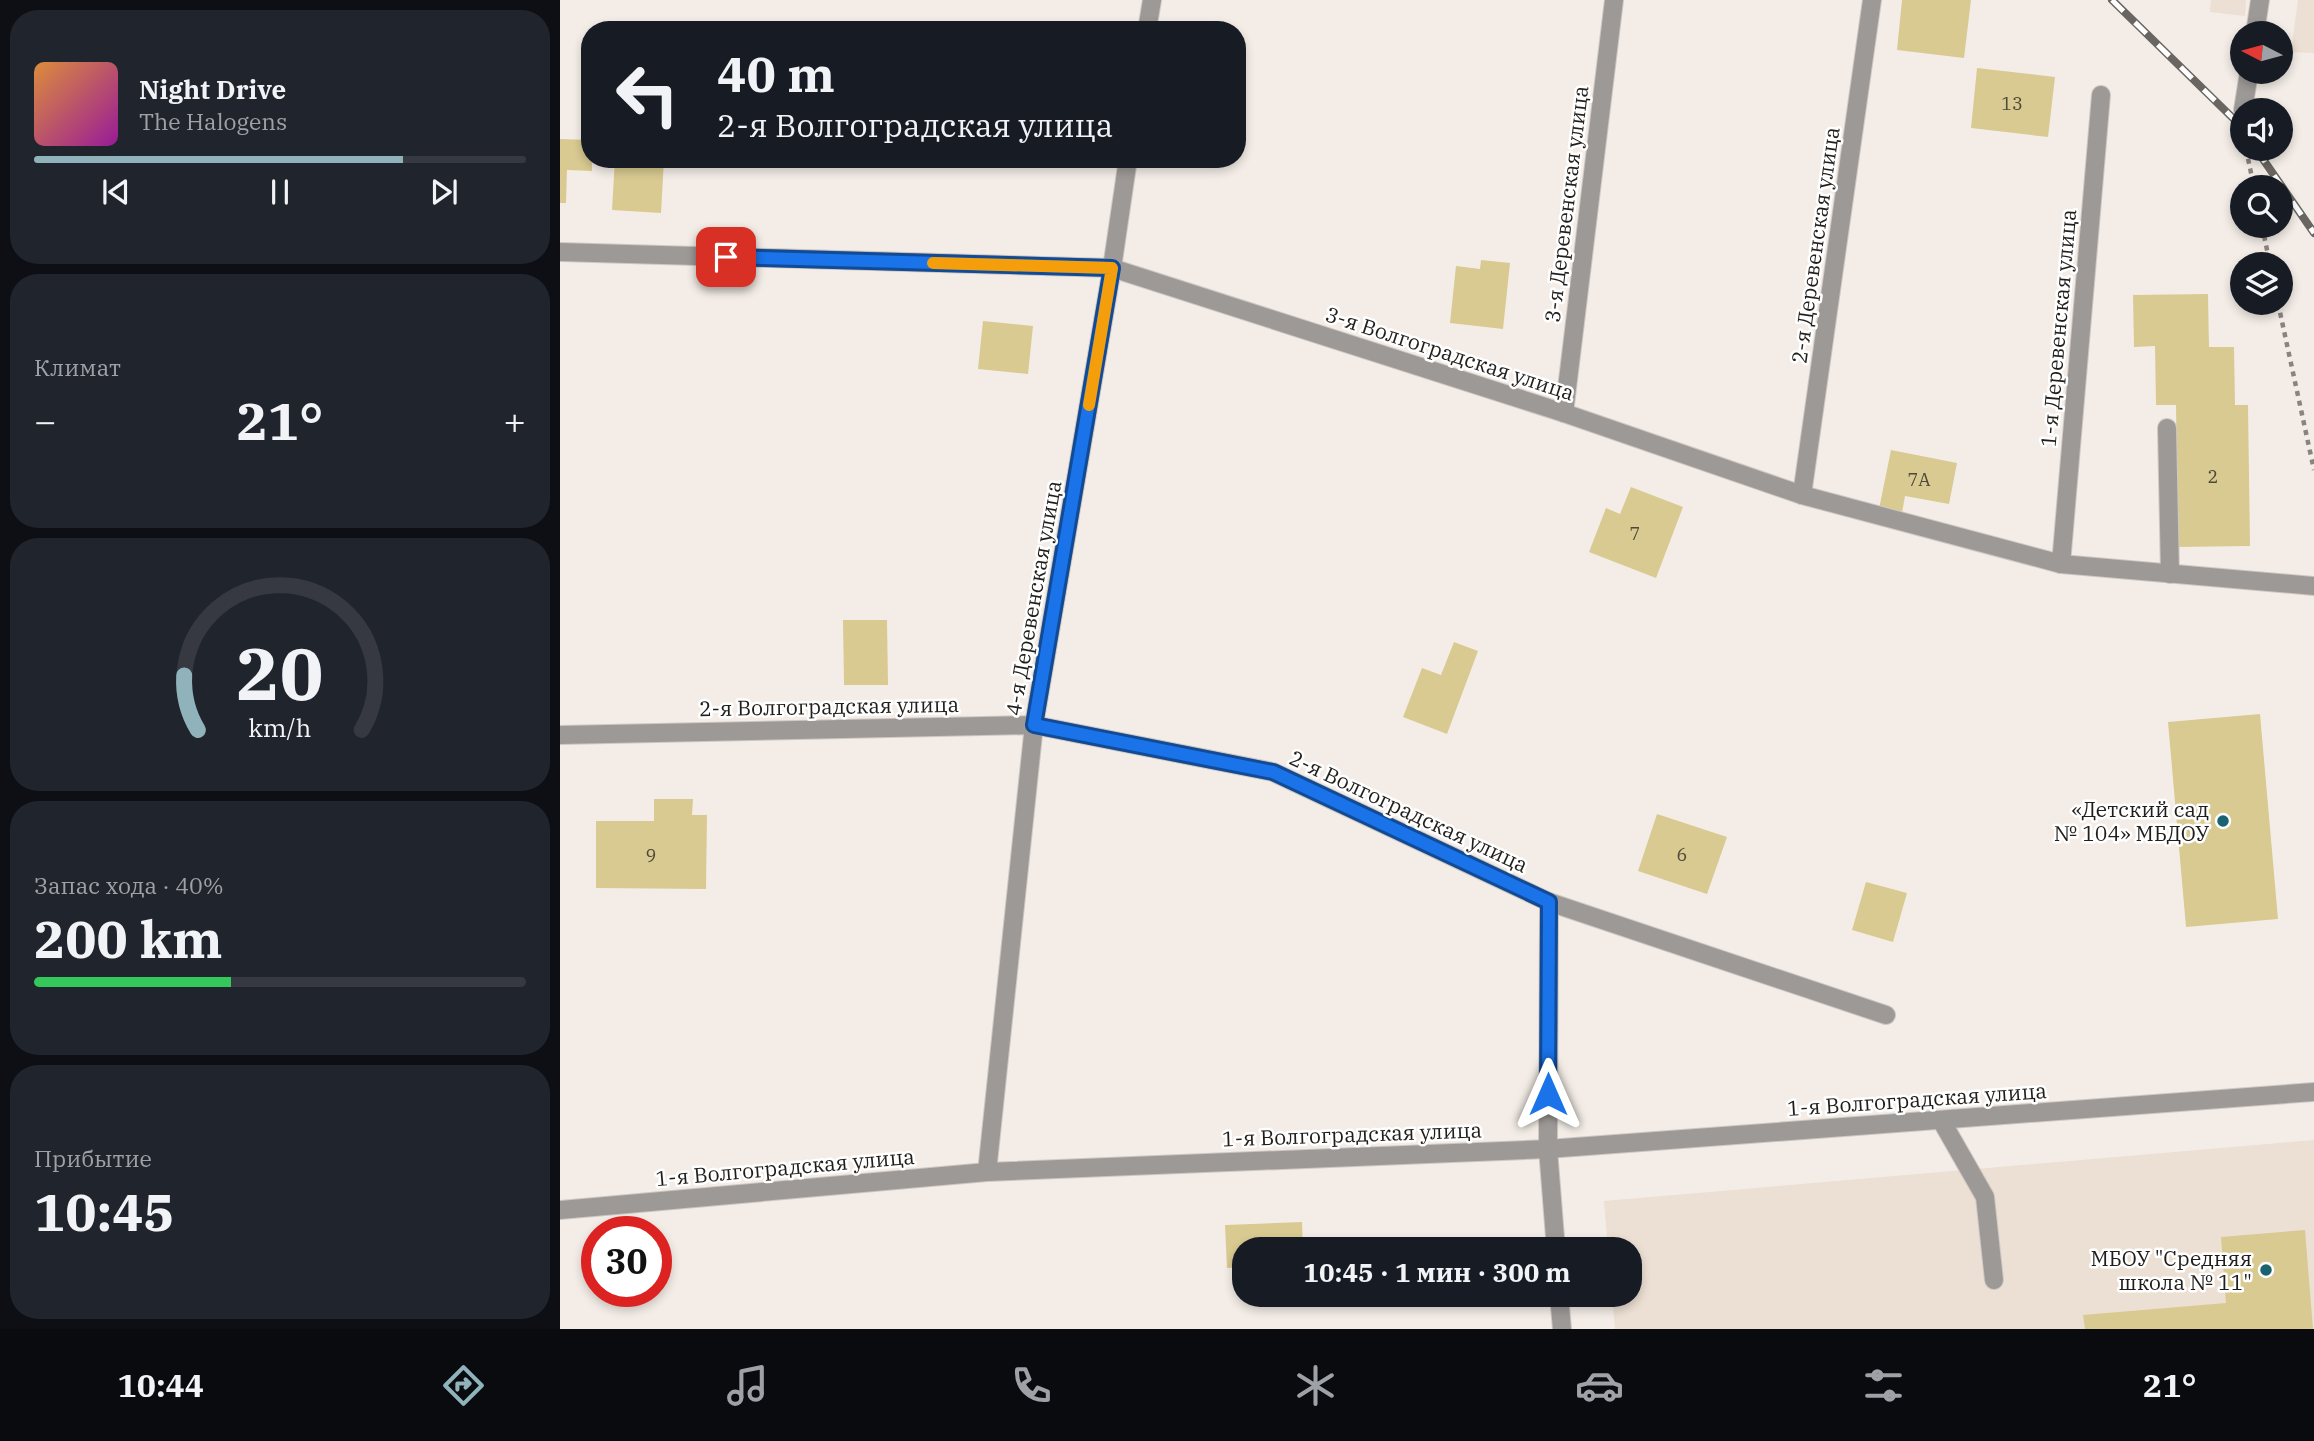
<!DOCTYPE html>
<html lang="ru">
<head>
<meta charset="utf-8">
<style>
  :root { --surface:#171b24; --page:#20242c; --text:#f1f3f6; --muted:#9ea1a6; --line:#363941; --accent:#90b2ba }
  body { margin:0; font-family:"IBM Plex Serif",serif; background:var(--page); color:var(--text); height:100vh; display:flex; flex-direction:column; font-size:26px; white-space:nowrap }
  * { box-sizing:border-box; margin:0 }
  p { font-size:23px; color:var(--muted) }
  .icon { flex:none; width:38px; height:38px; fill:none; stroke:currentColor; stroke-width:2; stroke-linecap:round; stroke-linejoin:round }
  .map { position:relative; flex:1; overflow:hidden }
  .drawer { display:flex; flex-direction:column; gap:10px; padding:10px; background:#0d0f14; width:560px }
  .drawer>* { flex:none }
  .top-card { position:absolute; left:21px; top:21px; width:665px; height:147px; border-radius:28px; box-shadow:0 4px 10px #0003; background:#171b24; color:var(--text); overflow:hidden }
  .needle { width:46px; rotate:276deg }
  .tools { position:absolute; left:1670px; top:21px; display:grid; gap:14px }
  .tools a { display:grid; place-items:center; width:63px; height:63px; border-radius:50%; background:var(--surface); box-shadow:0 4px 10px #0003; font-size:35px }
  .speed { position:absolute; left:21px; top:1216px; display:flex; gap:14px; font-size:35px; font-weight:700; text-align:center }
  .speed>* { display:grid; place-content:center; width:91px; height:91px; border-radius:50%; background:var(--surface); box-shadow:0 4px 10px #0003; line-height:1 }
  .speed .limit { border:10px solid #d22; background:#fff; color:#111 }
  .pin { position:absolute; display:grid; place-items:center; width:60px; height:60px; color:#fff; margin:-30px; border-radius:14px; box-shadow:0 4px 10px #0006 }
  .me { position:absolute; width:77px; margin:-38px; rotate:0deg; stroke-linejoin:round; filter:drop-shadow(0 0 5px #0008) }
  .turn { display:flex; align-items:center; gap:24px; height:147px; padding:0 21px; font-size:32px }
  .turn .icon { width:91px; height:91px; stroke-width:2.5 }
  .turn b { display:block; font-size:49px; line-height:60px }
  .big { font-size:52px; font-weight:800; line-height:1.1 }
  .drawer .card { flex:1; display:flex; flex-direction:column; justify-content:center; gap:10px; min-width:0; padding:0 24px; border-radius:28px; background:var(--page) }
  .drawer .dial { align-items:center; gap:0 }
  .dial svg { height:182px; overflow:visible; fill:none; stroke:var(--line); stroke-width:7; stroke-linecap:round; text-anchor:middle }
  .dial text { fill:var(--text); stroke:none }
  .song { display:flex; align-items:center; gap:21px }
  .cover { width:84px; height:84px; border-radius:10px; background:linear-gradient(135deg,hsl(30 70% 55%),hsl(300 70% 35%)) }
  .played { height:7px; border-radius:4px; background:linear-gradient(90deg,var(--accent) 75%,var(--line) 75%) }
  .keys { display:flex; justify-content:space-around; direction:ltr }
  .heat { display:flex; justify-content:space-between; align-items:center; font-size:38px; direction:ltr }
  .charge { height:10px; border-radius:5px; background:linear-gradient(90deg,#34c759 40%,var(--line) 0) }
  .trip { position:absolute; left:672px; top:1237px; width:410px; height:70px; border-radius:28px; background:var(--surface); box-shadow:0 4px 10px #0003; font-weight:800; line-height:70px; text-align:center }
  .tabs { display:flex; height:112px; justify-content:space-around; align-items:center; background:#090b0e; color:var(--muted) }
  .tabs .icon { width:49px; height:49px }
  .tabs .active { color:var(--accent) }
  .tabs b { font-size:32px; color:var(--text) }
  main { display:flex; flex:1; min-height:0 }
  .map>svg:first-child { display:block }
  .built { fill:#ecdfd3 }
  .building { fill:#d9ca91 }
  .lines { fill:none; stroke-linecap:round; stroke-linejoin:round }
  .lane-casing { stroke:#cec8c2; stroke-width:20 }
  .street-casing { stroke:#cec8c2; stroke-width:20 }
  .path { stroke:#898480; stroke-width:4.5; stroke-dasharray:5 5; stroke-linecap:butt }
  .lane { stroke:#9d9997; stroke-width:18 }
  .street { stroke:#9d9997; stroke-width:18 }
  .rail-casing { stroke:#696561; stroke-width:8 }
  .rail { stroke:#fff; stroke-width:5; stroke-dasharray:16; stroke-linecap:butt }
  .route-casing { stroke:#114b97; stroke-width:18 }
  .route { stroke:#1a73e8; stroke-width:12 }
  .slow { stroke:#f59e0b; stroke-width:12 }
  .poi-dot { fill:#1a6371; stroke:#fff; stroke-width:2.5 }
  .labels { text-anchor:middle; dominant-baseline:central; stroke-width:5; stroke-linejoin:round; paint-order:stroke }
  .number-label { font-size:18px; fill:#4e4938 }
  .street-label { font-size:21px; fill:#201e1b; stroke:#fff }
  .poi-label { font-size:21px; fill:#201e1b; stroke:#fff; text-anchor:end }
</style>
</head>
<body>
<main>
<section class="drawer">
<div class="card">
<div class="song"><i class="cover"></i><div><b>Night Drive</b><p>The Halogens</p></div></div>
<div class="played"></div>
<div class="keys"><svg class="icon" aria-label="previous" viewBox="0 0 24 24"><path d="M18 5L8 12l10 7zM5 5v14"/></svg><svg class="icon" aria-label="pause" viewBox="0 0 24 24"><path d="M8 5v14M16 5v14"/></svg><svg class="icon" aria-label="next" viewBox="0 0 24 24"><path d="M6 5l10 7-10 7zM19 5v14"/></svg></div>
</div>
<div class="card"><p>Климат</p>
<div class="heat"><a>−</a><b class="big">21°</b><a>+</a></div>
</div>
<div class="card dial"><svg viewBox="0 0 100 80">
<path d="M14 69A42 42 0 1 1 86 69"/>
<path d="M14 69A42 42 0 0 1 8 45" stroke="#90b2ba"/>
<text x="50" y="56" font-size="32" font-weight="700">20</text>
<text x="50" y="72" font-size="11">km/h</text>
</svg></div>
<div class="card"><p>Запас хода · 40%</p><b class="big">200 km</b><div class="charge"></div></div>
<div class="card"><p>Прибытие</p><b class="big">10:45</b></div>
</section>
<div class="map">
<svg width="1754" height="1329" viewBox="0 0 1754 1329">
  <rect width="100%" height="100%" fill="#f4ede7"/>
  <g class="built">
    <path d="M1651,0H1686L1685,16L1650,12Z"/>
    <path d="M1738,0H1754V53L1731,52Z"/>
    <path d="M1754,1140V1329H1055L1052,1295H1069V1250L1048,1249L1044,1201Z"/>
  </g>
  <g class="building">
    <path d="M1342,0H1411L1404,58L1337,50Z"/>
    <path d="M1417,68L1495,77L1488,137L1411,128Z"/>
    <path d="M0,139L30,140V159H32V171L7,170L6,203H0Z"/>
    <path d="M55,159H104L101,213L52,210Z"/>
    <path d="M921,260L950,263L943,329L890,323L896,266L920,269Z"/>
    <path d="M1648,294L1649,347H1674L1675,405H1688L1690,546L1618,547L1616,405H1596L1595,346L1574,347L1573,295Z"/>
    <path d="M423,321L473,326L468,374L418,369Z"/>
    <path d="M1331,450L1397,463L1389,504L1345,496L1342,513L1319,509Z"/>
    <path d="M1071,487L1123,507L1096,578L1029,552L1046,508L1060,514Z"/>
    <path d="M283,620H327L328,685H284Z"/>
    <path d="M894,642L918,651L887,734L843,717L862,668L881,675Z"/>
    <path d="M1700,714L1718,919L1626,927L1608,722Z"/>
    <path d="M94,799H133L132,815H147L146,889L36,888V821H94Z"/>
    <path d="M1097,814L1167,837L1147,894L1078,871Z"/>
    <path d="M1306,882L1347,893L1333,942L1292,930Z"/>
    <path d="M742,1222L743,1250H684V1267L667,1268L665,1225Z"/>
    <path d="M1745,1230L1753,1329H1525L1523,1315L1666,1303L1661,1237Z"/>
    <path d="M693,1295H744V1303L693,1305Z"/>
  </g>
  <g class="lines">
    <g class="lane-casing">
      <g id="lane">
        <path d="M1695,33L1700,0"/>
        <path d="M1683,110L1689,72"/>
        <path d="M1607,428L1610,574"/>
      </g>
    </g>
    <g class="street-casing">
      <g id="street">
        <path d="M587,30L592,0"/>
        <path d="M0,252L552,268L1004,413L1242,495L1501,564L1754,586"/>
        <path d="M1004,413L1054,0"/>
        <path d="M1242,495L1312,0"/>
        <path d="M1501,564L1541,95"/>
        <path d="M0,735L474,725L713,772L989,902L1326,1015"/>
        <path d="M989,902L988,1149L996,1250"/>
        <path d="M1381,1120L1425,1197L1434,1280"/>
        <path d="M427,1172L474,725L552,268L568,159"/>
        <path d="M0,1210L427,1172L988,1149L1754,1092"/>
        <path d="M999,1295L1002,1329"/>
      </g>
    </g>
    <g class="path">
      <path d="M1686,149L1694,187"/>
      <path d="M1702,226L1710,264"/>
      <path d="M1718,303L1754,470"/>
    </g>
    <use href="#lane" class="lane"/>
    <use href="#street" class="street"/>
    <g class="rail-casing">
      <g id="rail">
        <path d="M1552,0L1682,127"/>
        <path d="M1696,149L1754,233"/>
      </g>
    </g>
    <use href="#rail" class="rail"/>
  </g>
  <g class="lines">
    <g class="route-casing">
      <path id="route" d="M166,257L552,268L474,725L713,772L989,902L988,1094"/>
    </g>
    <use href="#route" class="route"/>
    <path class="slow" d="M373,263L552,268L529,405"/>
  </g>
  <g class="poi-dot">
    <circle cx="1663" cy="821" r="7"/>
    <circle cx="1706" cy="1270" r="7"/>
  </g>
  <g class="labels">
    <g class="number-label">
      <text x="1452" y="103">13</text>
      <text x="1653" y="476">2</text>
      <text x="1359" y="479">7А</text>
      <text x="1075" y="533">7</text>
      <text x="1122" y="854">6</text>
      <text x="91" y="855">9</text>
    </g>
    <g class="street-label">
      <text transform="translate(1006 204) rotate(-83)">3-я Деревенская улица</text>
      <text transform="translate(1255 245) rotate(-82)">2-я Деревенская улица</text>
      <text transform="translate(1498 328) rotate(-85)">1-я Деревенская улица</text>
      <text transform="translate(890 353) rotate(18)">3-я Волгоградская улица</text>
      <text transform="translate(473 598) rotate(-80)">4-я Деревенская улица</text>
      <text transform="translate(269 706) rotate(-1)">2-я Волгоградская улица</text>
      <text transform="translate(849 811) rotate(25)">2-я Волгоградская улица</text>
      <text transform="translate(1357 1099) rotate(-4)">1-я Волгоградская улица</text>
      <text transform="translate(792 1134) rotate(-2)">1-я Волгоградская улица</text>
      <text transform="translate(225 1167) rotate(-5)">1-я Волгоградская улица</text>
    </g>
    <g class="poi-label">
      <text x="1649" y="809">«Детский сад<tspan x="1649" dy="24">№ 104» МБДОУ</tspan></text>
      <text x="1692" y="1258">МБОУ "Средняя<tspan x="1692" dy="24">школа № 11"</tspan></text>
    </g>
  </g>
</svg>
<div class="tools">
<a><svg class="needle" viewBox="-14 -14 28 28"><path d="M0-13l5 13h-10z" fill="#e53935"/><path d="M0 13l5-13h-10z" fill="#9ea1a6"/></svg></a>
<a><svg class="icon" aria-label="sound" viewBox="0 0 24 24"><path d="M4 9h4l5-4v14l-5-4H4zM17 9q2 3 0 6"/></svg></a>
<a><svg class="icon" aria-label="search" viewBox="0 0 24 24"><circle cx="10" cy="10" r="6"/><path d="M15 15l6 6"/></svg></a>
<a><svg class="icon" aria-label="layers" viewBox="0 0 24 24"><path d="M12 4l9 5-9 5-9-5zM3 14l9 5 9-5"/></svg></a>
</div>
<div class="speed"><div class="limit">30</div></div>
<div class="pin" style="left:166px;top:257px;background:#d93025"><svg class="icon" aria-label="arrive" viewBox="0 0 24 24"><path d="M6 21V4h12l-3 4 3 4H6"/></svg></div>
<svg class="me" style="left:988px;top:1094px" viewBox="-20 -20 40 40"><path d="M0-17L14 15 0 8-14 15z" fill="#1a73e8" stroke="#fff" stroke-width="4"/></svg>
<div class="trip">10:45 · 1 мин · 300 m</div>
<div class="top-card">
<div class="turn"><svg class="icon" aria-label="left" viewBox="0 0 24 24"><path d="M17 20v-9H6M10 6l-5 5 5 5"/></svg><div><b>40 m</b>2-я Волгоградская улица</div></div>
</div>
</div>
</main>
<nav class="tabs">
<b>10:44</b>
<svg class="icon active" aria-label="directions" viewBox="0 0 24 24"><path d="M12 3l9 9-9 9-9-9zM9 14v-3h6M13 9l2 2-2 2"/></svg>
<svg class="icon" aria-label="music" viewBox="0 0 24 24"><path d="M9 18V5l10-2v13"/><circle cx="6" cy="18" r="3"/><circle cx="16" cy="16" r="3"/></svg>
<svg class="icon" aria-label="phone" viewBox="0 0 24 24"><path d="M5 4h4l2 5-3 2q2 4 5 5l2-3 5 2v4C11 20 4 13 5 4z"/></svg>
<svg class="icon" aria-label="climate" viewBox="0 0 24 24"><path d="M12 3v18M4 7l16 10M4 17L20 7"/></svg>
<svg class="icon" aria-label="car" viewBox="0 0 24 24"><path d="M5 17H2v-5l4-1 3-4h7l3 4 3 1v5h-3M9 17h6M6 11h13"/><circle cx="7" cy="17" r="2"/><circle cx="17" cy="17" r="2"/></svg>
<svg class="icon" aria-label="filters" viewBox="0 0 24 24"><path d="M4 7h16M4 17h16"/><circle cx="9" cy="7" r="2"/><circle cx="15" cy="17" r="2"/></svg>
<b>21°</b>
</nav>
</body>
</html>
